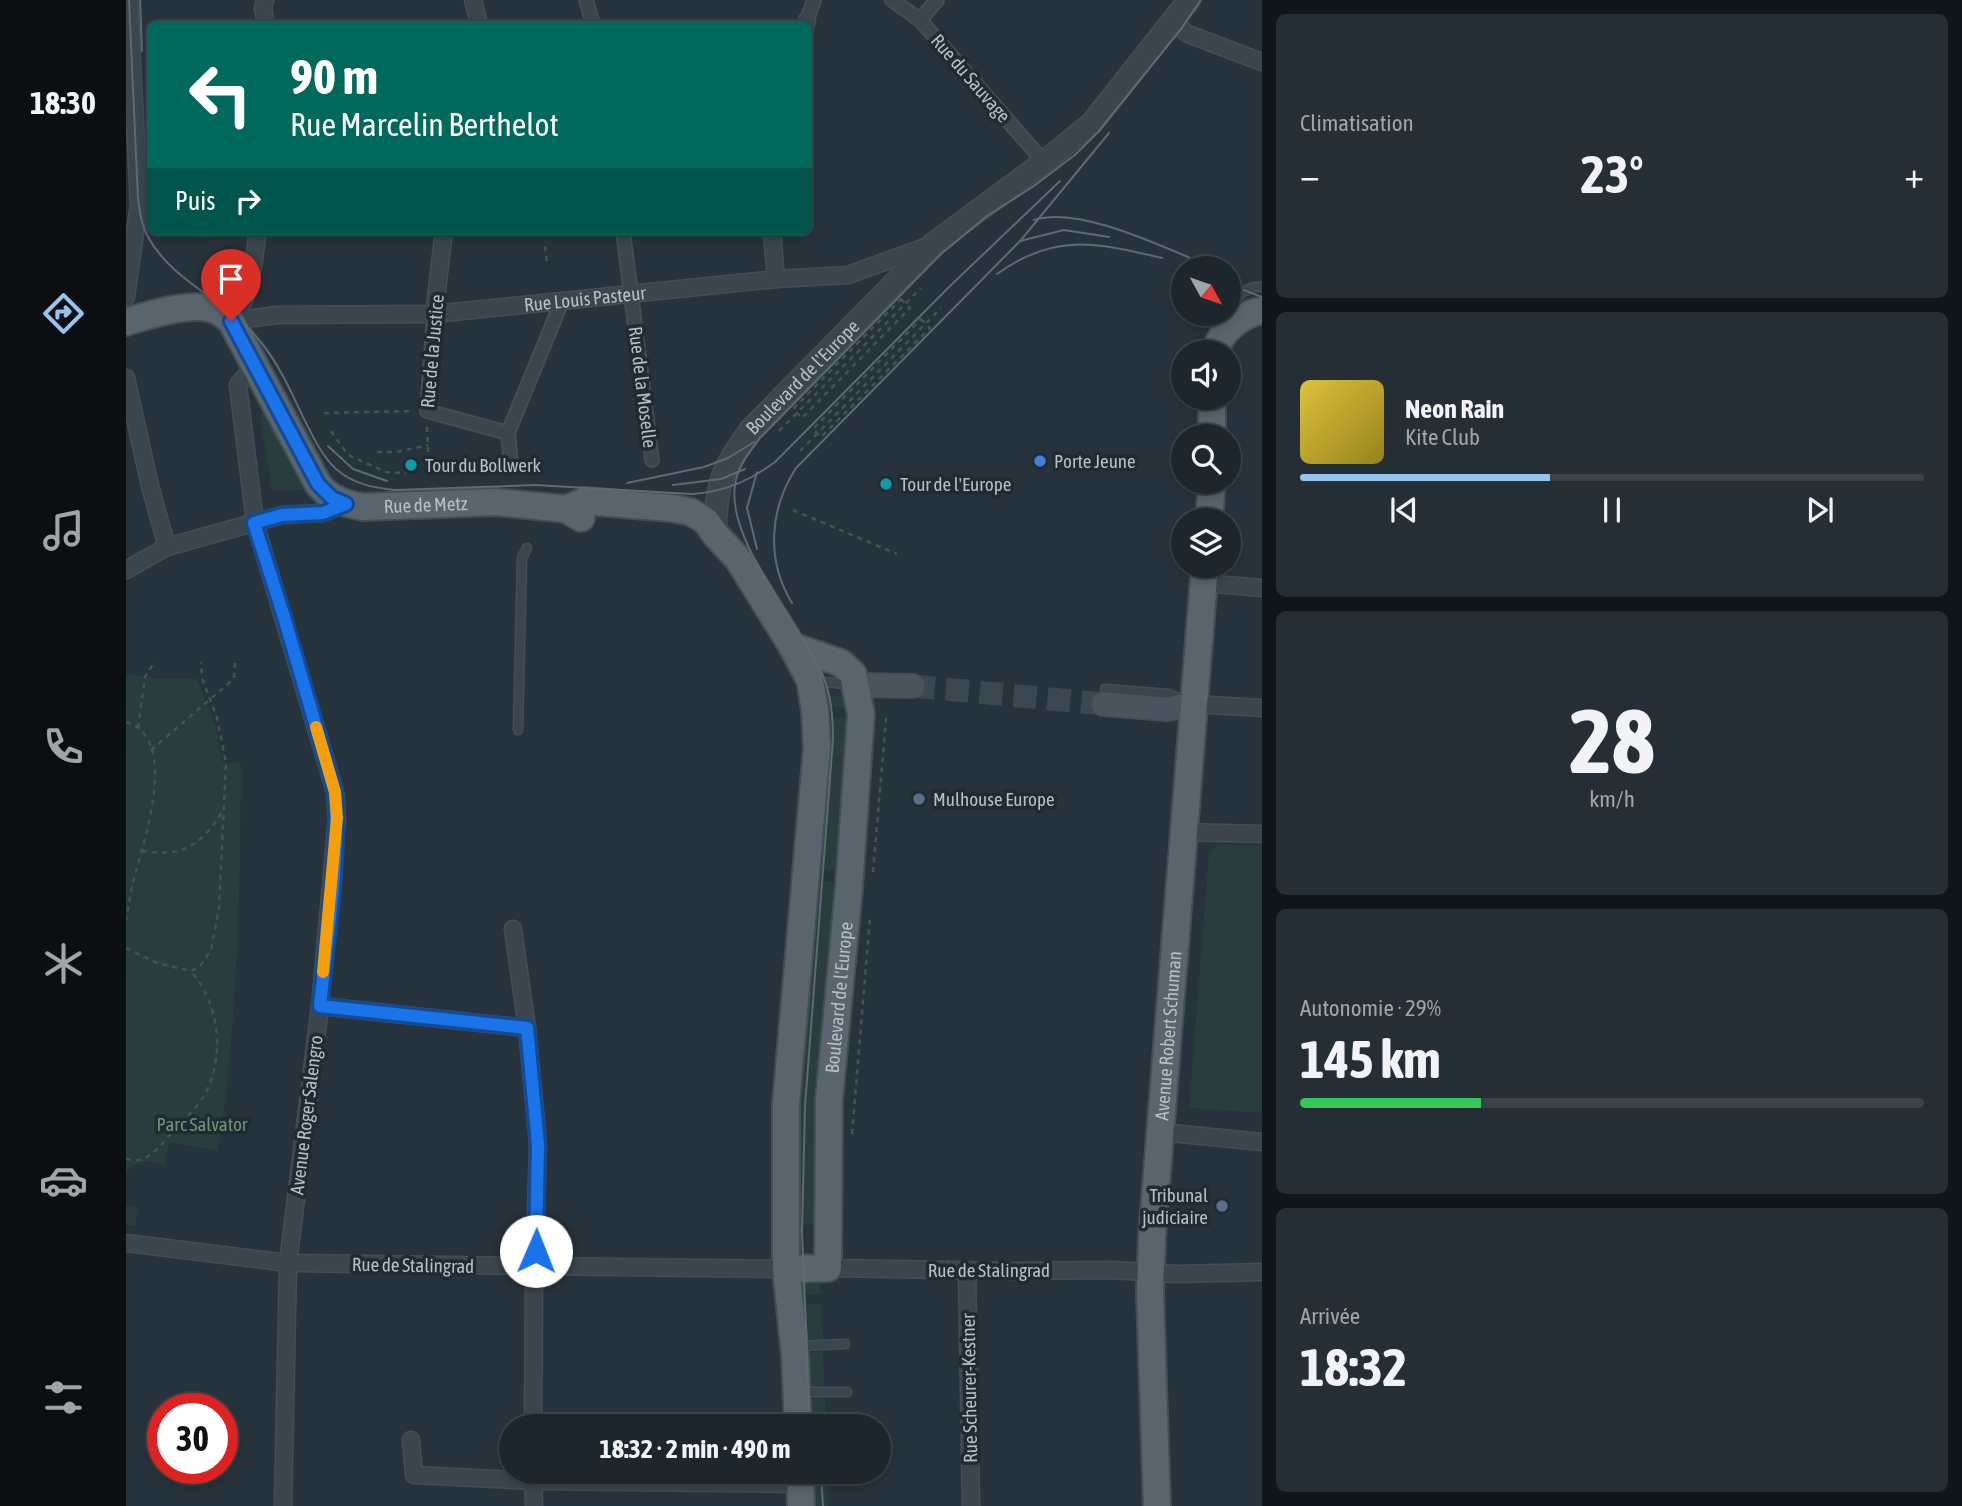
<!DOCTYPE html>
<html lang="fr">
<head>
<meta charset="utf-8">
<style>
  :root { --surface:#1d262d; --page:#252e35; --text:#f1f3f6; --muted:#a0a5aa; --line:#3b4349; --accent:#95c4ee }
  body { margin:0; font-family:"Asap Condensed",sans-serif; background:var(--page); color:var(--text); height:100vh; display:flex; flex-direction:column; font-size:26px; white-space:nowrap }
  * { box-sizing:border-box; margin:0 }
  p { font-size:23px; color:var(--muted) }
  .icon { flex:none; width:38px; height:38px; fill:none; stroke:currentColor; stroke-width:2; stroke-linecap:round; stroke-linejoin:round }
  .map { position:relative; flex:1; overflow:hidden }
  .panel { display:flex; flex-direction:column; gap:14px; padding:14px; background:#101519; width:700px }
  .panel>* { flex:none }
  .top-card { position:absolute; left:21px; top:21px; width:665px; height:214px; border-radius:10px; box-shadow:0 4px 10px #0003,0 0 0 2px var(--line); background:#00695c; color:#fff; overflow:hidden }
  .needle { width:46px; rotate:130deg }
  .controls { position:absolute; left:1045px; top:256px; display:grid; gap:14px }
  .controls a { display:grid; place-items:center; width:70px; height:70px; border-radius:50%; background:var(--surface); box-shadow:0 4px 10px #0003,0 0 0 2px var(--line); font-size:35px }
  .speed { position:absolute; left:21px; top:1393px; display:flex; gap:14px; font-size:35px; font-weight:700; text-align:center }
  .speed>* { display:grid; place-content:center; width:91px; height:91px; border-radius:50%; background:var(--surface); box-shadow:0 4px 10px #0003,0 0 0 2px var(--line); line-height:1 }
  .speed .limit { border:10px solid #d22; background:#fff; color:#111 }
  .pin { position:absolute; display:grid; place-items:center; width:60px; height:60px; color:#fff; margin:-72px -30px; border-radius:50% 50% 50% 0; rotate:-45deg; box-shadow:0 0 7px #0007 }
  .pin .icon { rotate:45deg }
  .me { position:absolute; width:77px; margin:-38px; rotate:1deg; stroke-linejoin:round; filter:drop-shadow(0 0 5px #0008) }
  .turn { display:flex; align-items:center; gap:24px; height:147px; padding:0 28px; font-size:32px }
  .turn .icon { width:91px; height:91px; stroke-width:2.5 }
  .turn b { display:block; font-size:49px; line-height:60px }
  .then { display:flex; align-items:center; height:66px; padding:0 28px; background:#0003; gap:14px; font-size:26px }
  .big { font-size:52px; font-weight:700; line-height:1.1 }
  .panel .tile { flex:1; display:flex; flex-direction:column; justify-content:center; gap:10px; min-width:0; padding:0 24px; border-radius:10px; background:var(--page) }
  .panel .dial { align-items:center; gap:0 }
  .dial b { font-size:91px; line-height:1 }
  .song { display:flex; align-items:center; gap:21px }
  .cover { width:84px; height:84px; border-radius:10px; background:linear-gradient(135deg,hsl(50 70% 55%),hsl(50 70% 35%)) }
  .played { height:7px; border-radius:4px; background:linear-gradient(90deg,var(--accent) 40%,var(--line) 40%) }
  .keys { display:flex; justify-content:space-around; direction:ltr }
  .heat { display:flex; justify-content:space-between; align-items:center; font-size:38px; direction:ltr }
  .charge { height:10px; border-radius:5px; background:linear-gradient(90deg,#34c759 29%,var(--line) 0) }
  .trip { position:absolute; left:373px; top:1414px; width:392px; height:70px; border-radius:35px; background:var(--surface); box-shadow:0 4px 10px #0003,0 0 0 2px var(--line); font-weight:700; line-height:70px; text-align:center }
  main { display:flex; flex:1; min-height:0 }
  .tab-bar { display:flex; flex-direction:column; width:126px; justify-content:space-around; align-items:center; background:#0c0f12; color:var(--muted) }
  .tab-bar .icon { width:49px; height:49px }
  .tab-bar .on { color:var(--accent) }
  .tab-bar b { font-size:32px; color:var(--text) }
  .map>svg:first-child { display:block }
  .green { fill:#293d3d }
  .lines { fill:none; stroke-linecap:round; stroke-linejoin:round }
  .secondary-tunnel { stroke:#3c4851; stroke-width:23; stroke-dasharray:23 11; stroke-linecap:butt }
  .service-casing { stroke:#434e56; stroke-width:11 }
  .pedestrian-casing { stroke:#434e56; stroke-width:16 }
  .minor-casing { stroke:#434e56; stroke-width:19 }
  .tertiary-casing { stroke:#434e56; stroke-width:24 }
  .secondary-casing { stroke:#434e56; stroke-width:26 }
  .primary-casing { stroke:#434e56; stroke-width:30 }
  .path { stroke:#425554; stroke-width:2.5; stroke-dasharray:5 5; stroke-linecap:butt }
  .service { stroke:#3a454d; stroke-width:8 }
  .pedestrian { stroke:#3a454d; stroke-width:12 }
  .minor { stroke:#3a454d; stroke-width:16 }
  .tertiary { stroke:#3a454d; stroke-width:21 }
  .secondary { stroke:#49545f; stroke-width:23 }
  .primary { stroke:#59646c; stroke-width:26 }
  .tram { stroke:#5d6973; stroke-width:2 }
  .route-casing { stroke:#114b97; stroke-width:18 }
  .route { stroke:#1a73e8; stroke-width:12 }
  .slow { stroke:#f59e0b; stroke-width:12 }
  .shop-dot { fill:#3f7fe0; stroke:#1f2a32; stroke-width:2.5 }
  .culture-dot { fill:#0f9aa8; stroke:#1f2a32; stroke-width:2.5 }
  .service-dot { fill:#5c6f8a; stroke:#1f2a32; stroke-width:2.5 }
  .labels { text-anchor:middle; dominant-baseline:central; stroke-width:7; stroke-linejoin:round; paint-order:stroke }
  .street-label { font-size:19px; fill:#b6bfc7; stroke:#1f2a32 }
  .poi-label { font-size:19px; fill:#b6bfc7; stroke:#1f2a32; text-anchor:start }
  .park-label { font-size:19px; fill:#709673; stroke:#1f2a32 }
</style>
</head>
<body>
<main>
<nav class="tab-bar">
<b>18:30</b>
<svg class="icon on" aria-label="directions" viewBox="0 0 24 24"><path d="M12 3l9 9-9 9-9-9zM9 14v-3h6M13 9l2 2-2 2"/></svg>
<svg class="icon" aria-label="music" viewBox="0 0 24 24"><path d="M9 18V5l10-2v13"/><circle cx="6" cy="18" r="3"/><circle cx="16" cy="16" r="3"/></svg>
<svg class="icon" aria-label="phone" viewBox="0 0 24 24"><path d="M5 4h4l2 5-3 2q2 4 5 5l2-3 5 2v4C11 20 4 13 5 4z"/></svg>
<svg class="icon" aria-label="climate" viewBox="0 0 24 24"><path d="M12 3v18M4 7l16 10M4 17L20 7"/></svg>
<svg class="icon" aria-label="car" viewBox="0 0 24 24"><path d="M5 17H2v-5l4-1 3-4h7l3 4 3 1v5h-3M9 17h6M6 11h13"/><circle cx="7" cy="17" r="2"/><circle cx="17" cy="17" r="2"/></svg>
<svg class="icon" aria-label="filters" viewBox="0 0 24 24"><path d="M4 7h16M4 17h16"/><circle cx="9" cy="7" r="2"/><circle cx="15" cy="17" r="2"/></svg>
</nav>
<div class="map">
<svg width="1136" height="1506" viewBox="0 0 1136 1506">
  <rect width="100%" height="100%" fill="#27333c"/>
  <g class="green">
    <path d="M51,231H103C87,242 68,239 51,231Z"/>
    <path d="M138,410L183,490H146L134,415Z"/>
    <path d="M0,674L27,678L71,679L90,728L96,762L115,763C114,893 112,1023 92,1151L43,1142L39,1165C23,1161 10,1158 0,1174Z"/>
    <path d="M701,695L732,697L730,709L698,706L697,697Z"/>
    <path d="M699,717L730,718L718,872L691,869Z"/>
    <path d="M1092,844L1136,846V1113L1063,1108L1083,853Z"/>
    <path d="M712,881L698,1225H671L672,1100L690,882Z"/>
    <path d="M0,1205L12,1207L9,1226L0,1225Z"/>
    <path d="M688,1280L694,1281L695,1294L673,1295C675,1286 679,1283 688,1280Z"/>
    <path d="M696,1304L697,1343L685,1342L679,1339L673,1305Z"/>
    <path d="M688,1352H697L698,1389L681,1387V1354Z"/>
    <path d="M699,1398L700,1426H680L683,1400Z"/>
    <path d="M686,1472H701L702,1506H682Z"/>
  </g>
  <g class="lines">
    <path class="secondary-tunnel" d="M786,686L978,704"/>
    <g class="service-casing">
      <g id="service">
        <path d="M1102,306C1112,296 1121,285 1136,287"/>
        <path d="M1092,330L1094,318L1097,313"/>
        <path d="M690,681L726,685"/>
        <path d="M979,689L1043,694L1055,699"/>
        <path d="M392,730L396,558L401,548"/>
        <path d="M673,1346L719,1344"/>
        <path d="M675,1392H721"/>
        <path d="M752,1463H757"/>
      </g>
    </g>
    <g class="pedestrian-casing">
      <g id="pedestrian">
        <path d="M460,0L467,24"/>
        <path d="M766,0L794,20L918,162"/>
        <path d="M681,20L688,0"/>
        <path d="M794,20L811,0"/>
        <path d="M497,231L526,460"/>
        <path d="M308,314L301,411L382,433"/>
        <path d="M385,465L382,433L436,301"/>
      </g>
    </g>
    <g class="minor-casing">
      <g id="minor">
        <path d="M139,0L137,9L140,24"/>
        <path d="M347,0L353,24"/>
        <path d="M1046,22L1062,34L1136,62"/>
        <path d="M680,24L681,20"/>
        <path d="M646,231L650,279"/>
        <path d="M0,297L13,204L3,0"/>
        <path d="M308,314L318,231"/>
        <path id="s1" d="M105,321L151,315L308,314L650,279L722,275L802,246"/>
        <path d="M105,321C127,297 127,261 132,231"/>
        <path d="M129,365L112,385L129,523L209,792L211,818L194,1006L162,1263L157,1506"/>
        <path d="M0,378L24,486L41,547"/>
        <path d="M0,570L41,547L156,515L197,513L220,504"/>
        <path d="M1078,583L1136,588"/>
        <path d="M1068,704L1136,708"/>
        <path d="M1058,832L1136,834"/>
        <path d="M387,929L401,1028L412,1144L408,1283L407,1426"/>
        <path d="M194,1006L401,1028"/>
        <path d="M1035,1132L1136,1142"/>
        <path d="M0,1243L162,1263L660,1269"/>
        <path d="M702,1268L891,1271L987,1270L1049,1274L1136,1272"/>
        <path d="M841,1270L845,1506"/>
        <path d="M285,1440L288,1475L407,1481L674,1484"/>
        <path d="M407,1472L408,1506"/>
      </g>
    </g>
    <g class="tertiary-casing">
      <g id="tertiary">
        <path id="s2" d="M589,534C590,485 595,469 625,429L807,244L918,162L966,123L1063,0"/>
      </g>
    </g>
    <g class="secondary-casing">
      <g id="secondary">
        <path d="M729,685L786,686"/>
        <path d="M978,704L1041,709L1068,704"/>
      </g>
    </g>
    <g class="primary-casing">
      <g id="primary">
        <path id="s3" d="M0,322C22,315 64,302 86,309C94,311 99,316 105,321L192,484C204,499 219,504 237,507L369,502L440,509L455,518"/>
        <path d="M1090,352C1092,333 1118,312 1136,311"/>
        <path d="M1086,436V397"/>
        <path d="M440,509L459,501L545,508L565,512L580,521L589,534L612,559L666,646L684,680L689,711L691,747L660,1104V1269L669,1355L672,1426"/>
        <path d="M1083,520L1086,481"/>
        <path id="s4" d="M660,1269L702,1268L703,1100L723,887L735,714L727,674L715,663L666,646"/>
        <path d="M674,1472L675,1506"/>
        <path id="s5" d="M1031,1506L1024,1293L1026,1237L1079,565"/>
      </g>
    </g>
    <g class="path">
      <path d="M419,246L421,264"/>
      <path d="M775,299L784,308L676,418L667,409Z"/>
      <path d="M795,319L804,328L695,437L687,429Z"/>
      <path d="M198,413L286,411"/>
      <path d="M301,427L303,472"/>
      <path d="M205,431L222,455L260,472L280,473"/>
      <path d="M653,431L795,288"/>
      <path d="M674,451L815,308"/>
      <path d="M251,452H270L302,445"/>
      <path d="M667,510L771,554"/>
      <path d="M0,722C53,738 19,836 10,872C5,887 3,904 0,920"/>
      <path d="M12,728L19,677L29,661"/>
      <path d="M25,750L103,683L108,678L109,662"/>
      <path d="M16,851C57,857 73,847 96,812"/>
      <path d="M747,872L760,719L755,718"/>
      <path d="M0,948L31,963L65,971L74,966L85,950L93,908L100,763L91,718L76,678L75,662"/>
      <path d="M726,1134L744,917"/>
      <path d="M0,1159C4,1159 12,1161 16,1159C28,1156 40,1139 48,1130C61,1116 78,1102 84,1083C98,1046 91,1001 65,971"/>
    </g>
    <use href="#service" class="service"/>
    <use href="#pedestrian" class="pedestrian"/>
    <use href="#minor" class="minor"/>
    <use href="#tertiary" class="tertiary"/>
    <use href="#secondary" class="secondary"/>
    <use href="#primary" class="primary"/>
    <g class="tram">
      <path d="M3,0L12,199C14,212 15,224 21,235C45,282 102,300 134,341C152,363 164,389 176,415C186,434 194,454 210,469C227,484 248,488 269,490L409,485L566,494C598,492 623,481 649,462L824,286L934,181"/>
      <path d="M14,0L16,51"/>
      <path d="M908,220C954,205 1043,250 1088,268"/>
      <path d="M894,241L938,230L983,237"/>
      <path d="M871,274C929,232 971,243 1036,258"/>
      <path d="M1102,284L1136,297"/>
      <path d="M202,446L227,469L261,481"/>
      <path d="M501,483L578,467L602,458L628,442"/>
      <path d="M547,485L595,479L619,469"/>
      <path d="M631,549L621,508L631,472"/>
      <path d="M666,603C640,560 643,510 670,468L895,240L983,133"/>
      <path d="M684,1426L676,1232L679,1106L707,739C707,719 706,700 699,681C677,626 600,542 609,485C611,467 624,452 634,438L815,254L861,216L908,186L950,154L972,132L1055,29L1075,0"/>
      <path d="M695,1472L697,1506"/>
    </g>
  </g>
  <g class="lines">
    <g class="route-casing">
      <path id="route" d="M105,321L192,484L206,498L220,504L197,513L156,515L128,523L158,617L209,792C214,861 201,937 194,1006L401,1028L412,1144L410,1251"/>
    </g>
    <use href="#route" class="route"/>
    <path class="slow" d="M190,727L209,792L211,818L197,972"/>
  </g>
  <circle class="shop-dot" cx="914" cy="461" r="7"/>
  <g class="culture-dot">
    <circle cx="285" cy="465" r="7"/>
    <circle cx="760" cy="484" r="7"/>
  </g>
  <g class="service-dot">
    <circle cx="793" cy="799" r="7"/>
    <circle cx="1096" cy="1206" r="7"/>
  </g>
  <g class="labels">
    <g class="street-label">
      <text transform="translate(845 78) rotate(49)">Rue du Sauvage</text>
      <text stroke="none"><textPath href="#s1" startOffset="355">Rue Louis Pasteur</textPath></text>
      <text transform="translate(306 351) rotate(-85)">Rue de la Justice</text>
      <text stroke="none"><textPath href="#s2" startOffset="187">Boulevard de l'Europe</textPath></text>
      <text transform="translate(517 387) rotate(83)">Rue de la Moselle</text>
      <text stroke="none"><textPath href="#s3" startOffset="410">Rue de Metz</textPath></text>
      <text stroke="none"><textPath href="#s4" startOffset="313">Boulevard de l'Europe</textPath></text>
      <text stroke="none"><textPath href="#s5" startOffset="471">Avenue Robert Schuman</textPath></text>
      <text transform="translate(180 1115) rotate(-83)">Avenue Roger Salengro</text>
      <text transform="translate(287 1265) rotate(1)">Rue de Stalingrad</text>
      <text x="863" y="1270">Rue de Stalingrad</text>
      <text transform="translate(843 1388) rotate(-91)">Rue Scheurer-Kestner</text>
    </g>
    <g class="poi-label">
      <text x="928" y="461">Porte Jeune</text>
      <text x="299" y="465">Tour du Bollwerk</text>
      <text x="774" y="484">Tour de l'Europe</text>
      <text x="807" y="799">Mulhouse Europe</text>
      <text x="1082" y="1195" text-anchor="end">Tribunal<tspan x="1082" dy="22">judiciaire</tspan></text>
    </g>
    <g class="park-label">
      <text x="76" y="1124">Parc Salvator</text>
    </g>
  </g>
</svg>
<div class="controls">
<a><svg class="needle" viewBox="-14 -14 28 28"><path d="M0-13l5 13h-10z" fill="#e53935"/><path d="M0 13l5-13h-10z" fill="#a0a5aa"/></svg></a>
<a><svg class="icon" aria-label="sound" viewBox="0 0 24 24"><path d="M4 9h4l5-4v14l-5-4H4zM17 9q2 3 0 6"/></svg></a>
<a><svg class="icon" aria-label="search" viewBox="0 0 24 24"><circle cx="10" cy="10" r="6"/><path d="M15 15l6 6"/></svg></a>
<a><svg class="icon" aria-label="layers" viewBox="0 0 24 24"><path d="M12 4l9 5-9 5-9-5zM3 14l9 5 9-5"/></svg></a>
</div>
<div class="speed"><div class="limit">30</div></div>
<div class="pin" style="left:105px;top:321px;background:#d93025"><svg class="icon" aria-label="arrive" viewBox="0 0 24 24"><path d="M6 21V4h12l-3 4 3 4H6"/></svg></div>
<svg class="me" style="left:410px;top:1251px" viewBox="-20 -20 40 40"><circle r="19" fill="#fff"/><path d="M0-13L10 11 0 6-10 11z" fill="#1a73e8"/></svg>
<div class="trip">18:32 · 2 min · 490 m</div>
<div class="top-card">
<div class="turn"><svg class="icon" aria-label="left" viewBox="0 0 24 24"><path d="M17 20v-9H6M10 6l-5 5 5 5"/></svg><div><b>90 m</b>Rue Marcelin Berthelot</div></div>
<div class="then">Puis<svg class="icon" aria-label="right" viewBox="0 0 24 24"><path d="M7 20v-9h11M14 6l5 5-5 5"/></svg></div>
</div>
</div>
<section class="panel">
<div class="tile"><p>Climatisation</p>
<div class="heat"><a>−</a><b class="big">23°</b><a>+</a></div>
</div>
<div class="tile">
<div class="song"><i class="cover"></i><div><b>Neon Rain</b><p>Kite Club</p></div></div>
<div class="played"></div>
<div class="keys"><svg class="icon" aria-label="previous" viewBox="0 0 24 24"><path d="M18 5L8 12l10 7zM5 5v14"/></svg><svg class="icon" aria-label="pause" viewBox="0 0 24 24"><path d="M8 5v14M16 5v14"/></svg><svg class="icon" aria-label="next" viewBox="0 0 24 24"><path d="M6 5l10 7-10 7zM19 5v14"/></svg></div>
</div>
<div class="tile dial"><b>28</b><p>km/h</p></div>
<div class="tile"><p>Autonomie · 29%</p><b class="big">145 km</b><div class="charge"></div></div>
<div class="tile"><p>Arrivée</p><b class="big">18:32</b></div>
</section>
</main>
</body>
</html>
